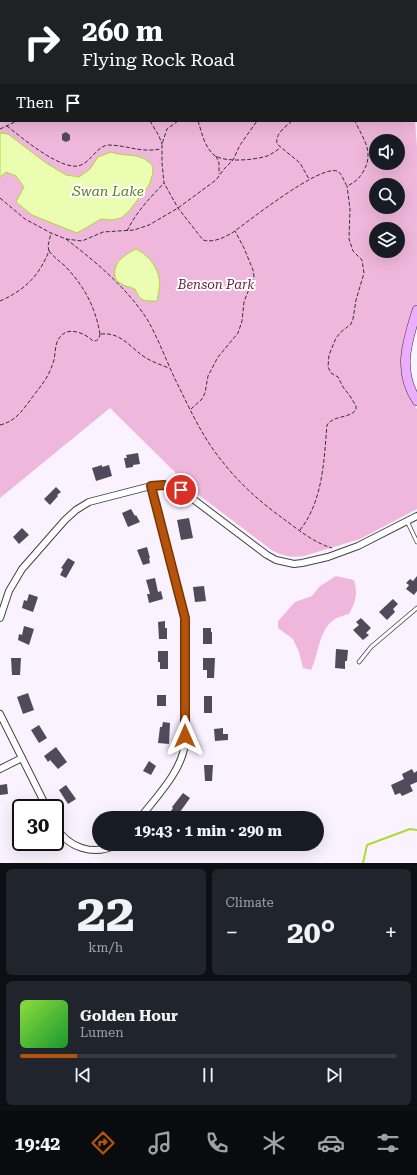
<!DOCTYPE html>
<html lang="en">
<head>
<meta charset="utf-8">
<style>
  :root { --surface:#171b24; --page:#20242c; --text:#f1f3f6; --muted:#9ea1a6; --line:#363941; --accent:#b45309 }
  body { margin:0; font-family:"Roboto Serif",serif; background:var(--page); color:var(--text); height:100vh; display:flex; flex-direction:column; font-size:15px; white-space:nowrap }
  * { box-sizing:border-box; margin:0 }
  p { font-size:13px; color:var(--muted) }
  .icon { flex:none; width:22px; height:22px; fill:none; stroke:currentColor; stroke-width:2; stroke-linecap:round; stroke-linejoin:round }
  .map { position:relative; height:863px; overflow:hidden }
  .sheet { display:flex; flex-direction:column; gap:6px; padding:6px; background:#0d0f14; flex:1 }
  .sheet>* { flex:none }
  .banner { position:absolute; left:0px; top:0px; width:417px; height:122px; box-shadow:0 4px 16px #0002; background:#202124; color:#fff; overflow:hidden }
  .buttons { position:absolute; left:369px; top:134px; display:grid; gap:8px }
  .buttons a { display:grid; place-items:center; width:36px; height:36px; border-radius:50%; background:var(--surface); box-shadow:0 4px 16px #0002; font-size:20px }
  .speed { position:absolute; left:12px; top:799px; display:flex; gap:8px; font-size:20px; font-weight:700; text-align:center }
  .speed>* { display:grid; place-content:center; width:52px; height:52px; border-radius:50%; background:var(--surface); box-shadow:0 4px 16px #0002; line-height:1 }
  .speed .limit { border:2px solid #111; border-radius:6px; background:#fff; color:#111 }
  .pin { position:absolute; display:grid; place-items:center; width:34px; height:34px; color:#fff; margin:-17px; border:2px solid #fff; border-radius:50%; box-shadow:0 1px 4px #0007 }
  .me { position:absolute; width:44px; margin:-22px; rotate:0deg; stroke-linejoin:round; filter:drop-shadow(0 0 3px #0008) }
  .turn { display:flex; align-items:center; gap:14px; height:84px; padding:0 16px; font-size:18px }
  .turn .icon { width:52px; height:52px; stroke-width:2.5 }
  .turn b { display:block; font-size:28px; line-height:34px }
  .then { display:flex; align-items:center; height:38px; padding:0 16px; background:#0003; gap:8px; font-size:15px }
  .big { font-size:30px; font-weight:700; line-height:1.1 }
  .sheet .widget { flex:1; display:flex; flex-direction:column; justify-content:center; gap:6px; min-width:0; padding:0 14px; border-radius:6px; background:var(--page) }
  .sheet .dial { align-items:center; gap:0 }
  .dial b { font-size:52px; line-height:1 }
  .song { display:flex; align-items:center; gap:12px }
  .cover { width:48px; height:48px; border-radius:6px; background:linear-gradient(135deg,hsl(90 70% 55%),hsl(130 70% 35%)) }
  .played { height:4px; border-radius:2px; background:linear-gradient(90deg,var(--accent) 15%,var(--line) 15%) }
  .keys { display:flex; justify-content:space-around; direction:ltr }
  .heat { display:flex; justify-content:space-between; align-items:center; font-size:22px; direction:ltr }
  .sheet .tiles { flex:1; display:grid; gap:6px; grid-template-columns:1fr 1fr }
  .widget:last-child { grid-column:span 2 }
  .trip { position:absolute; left:92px; top:811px; width:232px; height:40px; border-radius:20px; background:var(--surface); box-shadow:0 4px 16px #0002; font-weight:700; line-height:40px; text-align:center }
  .tabs { display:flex; height:64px; justify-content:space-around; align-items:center; background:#090b0e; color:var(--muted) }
  .tabs .icon { width:28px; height:28px }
  .tabs .active { color:var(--accent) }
  .tabs b { font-size:18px; color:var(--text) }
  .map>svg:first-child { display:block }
  .green { fill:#efb7db; fill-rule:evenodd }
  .water { fill:#eafdb1; stroke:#addc30 }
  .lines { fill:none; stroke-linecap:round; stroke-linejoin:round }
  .stream { stroke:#addc30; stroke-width:2 }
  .building { fill:#4f4b5a }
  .lane-casing { stroke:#434343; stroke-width:4.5 }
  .street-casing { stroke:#434343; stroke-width:8 }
  .secondary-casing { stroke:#323232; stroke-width:10 }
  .path { stroke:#323232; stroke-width:1; stroke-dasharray:4 2; stroke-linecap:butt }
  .lane { stroke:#fff; stroke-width:3 }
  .street { stroke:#fff; stroke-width:6 }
  .secondary { stroke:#ecadff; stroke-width:9 }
  .route-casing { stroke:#753606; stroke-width:10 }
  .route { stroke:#b45309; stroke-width:7 }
  .labels { text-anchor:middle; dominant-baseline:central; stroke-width:4; stroke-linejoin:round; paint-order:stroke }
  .park-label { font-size:13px; font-style:italic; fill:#701835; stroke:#fff }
  .water-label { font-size:14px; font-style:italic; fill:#5d800c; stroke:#fff }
</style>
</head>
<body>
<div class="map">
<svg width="417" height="863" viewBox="0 0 417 863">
  <rect width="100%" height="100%" fill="#fbf2ff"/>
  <g class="green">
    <path d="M0,0H389V1H1V121H415L417,147V304L401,366C402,382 407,396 417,409V509L360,539L304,556C292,558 284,556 273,551L196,493L110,408L0,498ZM376,141H398V163H376ZM376,185H398V207H376ZM376,229H398V251H376Z"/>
    <path d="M336,576L354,580C358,594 356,601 349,614C345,615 341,616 337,618C319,626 319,654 311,670L303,668L299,652L293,639L278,628V621L295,602L312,596L320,586Z"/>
  </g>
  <g class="water">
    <path d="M0,133L8,134L46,163L66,175L79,177L90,169L98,157L111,152C127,158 138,151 152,165L153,173L149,185L129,211L121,218L112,220L101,219L77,233L32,215L16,202L24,187L16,176L6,172L0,177Z"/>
    <path d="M136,249C147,254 157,266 159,278C161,285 158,294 157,301C143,301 141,302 135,289C130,287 124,286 120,283C117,282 115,278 115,275C113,262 126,254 136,249Z"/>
  </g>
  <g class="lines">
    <path class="stream" d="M363,863L367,845L410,829L417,830"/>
  </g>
  <g class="building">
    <path d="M66,132L70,135V140L66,142L62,140V134Z"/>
    <path d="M138,453L140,464L133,465V467L126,468L124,458H127L126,455Z"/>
    <path d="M102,465V467L109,465L112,476L96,481L92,468Z"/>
    <path d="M56,487L61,492L57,495L58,496L50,505L44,499Z"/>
    <path d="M131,509L135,516L136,515L140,522L128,527L122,513Z"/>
    <path d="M189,518L193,538L181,540L177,520Z"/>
    <path d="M22,528L29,535L19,544L13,537Z"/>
    <path d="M147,547L150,558H149L150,563L143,565L137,550Z"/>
    <path d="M68,558L75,562L66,578L60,575L63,569L61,568Z"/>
    <path d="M417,576V591L414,595L406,589L409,585L406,583L410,579L413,581Z"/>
    <path d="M155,578L158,592L161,591L163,599L149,603L147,594H150L146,580Z"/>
    <path d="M204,586L206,601L195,602L193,587Z"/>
    <path d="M29,594L38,597L33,612L22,608L24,600L27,601Z"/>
    <path d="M393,599L398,604L393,609L395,612L387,620L379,612Z"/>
    <path d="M361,618L371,628L366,633L369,635L363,640L353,630L359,625L356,622Z"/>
    <path d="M165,621V628H167V639H159L158,622Z"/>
    <path d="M24,626L34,629L29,645L18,640L19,634L22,635Z"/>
    <path d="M203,628H211V632H212V644H203Z"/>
    <path d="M336,649L348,650L347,661H345V669L335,668Z"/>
    <path d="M158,651H168V669H160V662H158Z"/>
    <path d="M11,658H21L20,675H12Z"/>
    <path d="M203,658H215L214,678H207V670H203Z"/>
    <path d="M28,693L34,710L23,714L17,697Z"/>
    <rect x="157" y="695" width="9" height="11"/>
    <rect x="204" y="696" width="8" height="17"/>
    <path d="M163,722L170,723L169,744L158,743L160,727H162Z"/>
    <path d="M39,725L47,738L39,743L31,730Z"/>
    <path d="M223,728V734H228V740L215,741L214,729Z"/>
    <path d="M56,747L67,762L58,769L50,760L48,762L44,756Z"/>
    <path d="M149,761L156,766L151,775L143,771Z"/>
    <path d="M204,765H213L212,781H205Z"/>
    <path d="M412,769L414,773L417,771V782L410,785L413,791L402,796L400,793L395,795L391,785L404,779L402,774Z"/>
    <path d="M7,784L8,794L0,795V785Z"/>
    <path d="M66,785L76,799L68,804L59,790Z"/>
    <path d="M183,793L190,798L180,812L178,811L176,814L171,811L173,808L172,807Z"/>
  </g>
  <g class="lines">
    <g class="lane-casing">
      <g id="lane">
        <path d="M407,521L417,542"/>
        <path d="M359,662L371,647L417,608"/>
      </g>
    </g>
    <g class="street-casing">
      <g id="street">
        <path d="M416,59L417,58"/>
        <path d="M0,618L9,591L22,569L65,520L76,510L89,502L151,486L164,485L181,490L267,555L276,560L294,564L302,563L328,557L358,546L417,516"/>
        <path d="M0,714L47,808"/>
        <path d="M0,769L22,758"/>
        <path d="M140,818C157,796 182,771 185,743V618L151,486"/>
        <path d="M55,825C67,848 94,857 118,844"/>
      </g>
    </g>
    <g class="secondary-casing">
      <g id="secondary">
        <path d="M395,0V1"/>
        <path d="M416,99L417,106"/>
        <path d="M417,310C407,342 397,371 417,401"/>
      </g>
    </g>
    <g class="path">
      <path d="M96,0V1"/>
      <path d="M157,0V1"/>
      <path d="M175,0L176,1"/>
      <path d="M234,0L235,1"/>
      <path d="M306,0L307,1"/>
      <path d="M212,1V0"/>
      <path d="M240,1V0"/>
      <path d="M336,1L337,0"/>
      <path d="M150,121L159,136L162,144"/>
      <path d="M178,121L167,129L162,144V163L164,183L178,208L203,240C213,243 223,238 232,233C249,221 319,165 337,171C342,173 344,182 347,186C354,183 359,179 363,172C375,152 363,139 355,121"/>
      <path d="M198,121C202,133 204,146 214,155C224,163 255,160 267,156C272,154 276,151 280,148"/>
      <path d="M292,121C285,127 275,134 277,144L300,163L309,179"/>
      <path d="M7,126C21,137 63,173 81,165C91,161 96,148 107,145C128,145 139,153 161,149"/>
      <path d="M0,129L17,121"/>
      <path d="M216,156L219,163V174"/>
      <path d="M0,198L25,219L51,233L66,239L82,241L103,232L134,230L149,225L178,208L216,180L224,169L233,160L240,145L257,121"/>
      <path d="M127,231C136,212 150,198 164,183"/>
      <path d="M66,239C96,262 126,287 147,319C158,338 166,360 175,379C189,407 202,437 222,461C238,482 259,501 281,517C296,528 314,543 332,548"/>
      <path d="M49,251C54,257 59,261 65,266C84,286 95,306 100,334"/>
      <path d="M0,301C25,290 39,276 49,251L48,246L51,233"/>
      <path d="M101,334C122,332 130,348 146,358C153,362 161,365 169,368"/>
      <path d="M191,409L202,399L205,393L208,376L218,357L238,333L242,321L244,302L254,276L253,270L244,248L235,231"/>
      <path d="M0,425C17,421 24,408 34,395C43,383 48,378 53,363C56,356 54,343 60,337C68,326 85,333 93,341C98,341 99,339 100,334"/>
      <path d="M300,530C323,501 324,460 327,425C334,415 348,419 356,410V406L350,396L343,387L338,377L331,373L328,367L329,355L336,338L341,332L351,324L353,319L356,300L364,273L362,260L353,251L349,239L350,209L347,186"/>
    </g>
    <use href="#lane" class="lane"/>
    <use href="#street" class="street"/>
    <use href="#secondary" class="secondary"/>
  </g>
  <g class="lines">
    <g class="route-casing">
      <path id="route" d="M181,490L164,485L151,486L185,618V736"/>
    </g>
    <use href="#route" class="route"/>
  </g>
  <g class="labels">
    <g class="park-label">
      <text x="216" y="284">Benson Park</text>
    </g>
    <g class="water-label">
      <text x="108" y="191">Swan Lake</text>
    </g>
  </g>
</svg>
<div class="buttons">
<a><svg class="icon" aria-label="sound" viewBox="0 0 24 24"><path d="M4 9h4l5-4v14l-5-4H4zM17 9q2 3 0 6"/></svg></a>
<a><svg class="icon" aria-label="search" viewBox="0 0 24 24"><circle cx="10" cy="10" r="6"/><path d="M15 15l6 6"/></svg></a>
<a><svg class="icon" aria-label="layers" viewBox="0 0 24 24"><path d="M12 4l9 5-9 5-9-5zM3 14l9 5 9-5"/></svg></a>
</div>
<div class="speed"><div class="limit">30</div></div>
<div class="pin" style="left:181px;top:490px;background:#d93025"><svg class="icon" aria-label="arrive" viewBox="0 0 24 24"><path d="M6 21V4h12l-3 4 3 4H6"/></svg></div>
<svg class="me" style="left:185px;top:736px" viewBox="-20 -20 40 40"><path d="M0-17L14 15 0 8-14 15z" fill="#b45309" stroke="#fff" stroke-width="4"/></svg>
<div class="trip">19:43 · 1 min · 290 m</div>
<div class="banner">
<div class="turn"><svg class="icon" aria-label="right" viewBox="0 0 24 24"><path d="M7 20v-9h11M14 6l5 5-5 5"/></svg><div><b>260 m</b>Flying Rock Road</div></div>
<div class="then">Then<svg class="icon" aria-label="arrive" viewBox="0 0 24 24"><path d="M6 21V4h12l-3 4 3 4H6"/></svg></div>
</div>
</div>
<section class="sheet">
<div class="tiles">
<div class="widget dial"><b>22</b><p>km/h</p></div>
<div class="widget"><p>Climate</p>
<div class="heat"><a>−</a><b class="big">20°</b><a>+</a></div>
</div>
<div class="widget">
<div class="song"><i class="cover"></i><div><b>Golden Hour</b><p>Lumen</p></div></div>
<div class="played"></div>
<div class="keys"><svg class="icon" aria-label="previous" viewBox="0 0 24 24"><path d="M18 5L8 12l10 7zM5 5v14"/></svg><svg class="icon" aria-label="pause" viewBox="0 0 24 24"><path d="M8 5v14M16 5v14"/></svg><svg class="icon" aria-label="next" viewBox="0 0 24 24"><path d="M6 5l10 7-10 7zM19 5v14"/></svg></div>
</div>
</div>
</section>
<nav class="tabs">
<b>19:42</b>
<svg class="icon active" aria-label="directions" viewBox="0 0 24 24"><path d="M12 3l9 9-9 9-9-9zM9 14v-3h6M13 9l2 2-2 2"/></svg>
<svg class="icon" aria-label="music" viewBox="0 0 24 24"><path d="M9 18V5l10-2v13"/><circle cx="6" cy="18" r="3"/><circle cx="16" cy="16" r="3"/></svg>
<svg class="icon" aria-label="phone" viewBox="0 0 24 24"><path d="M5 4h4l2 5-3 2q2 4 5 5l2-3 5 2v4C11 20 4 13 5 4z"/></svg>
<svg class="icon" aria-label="climate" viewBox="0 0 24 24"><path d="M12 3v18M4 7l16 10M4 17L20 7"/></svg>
<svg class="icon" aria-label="car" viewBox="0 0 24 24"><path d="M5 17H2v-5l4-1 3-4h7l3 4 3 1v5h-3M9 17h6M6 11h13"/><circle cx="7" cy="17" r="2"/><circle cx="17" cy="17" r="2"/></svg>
<svg class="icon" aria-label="filters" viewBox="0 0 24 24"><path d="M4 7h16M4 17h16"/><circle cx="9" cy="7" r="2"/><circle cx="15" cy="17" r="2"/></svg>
</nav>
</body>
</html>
